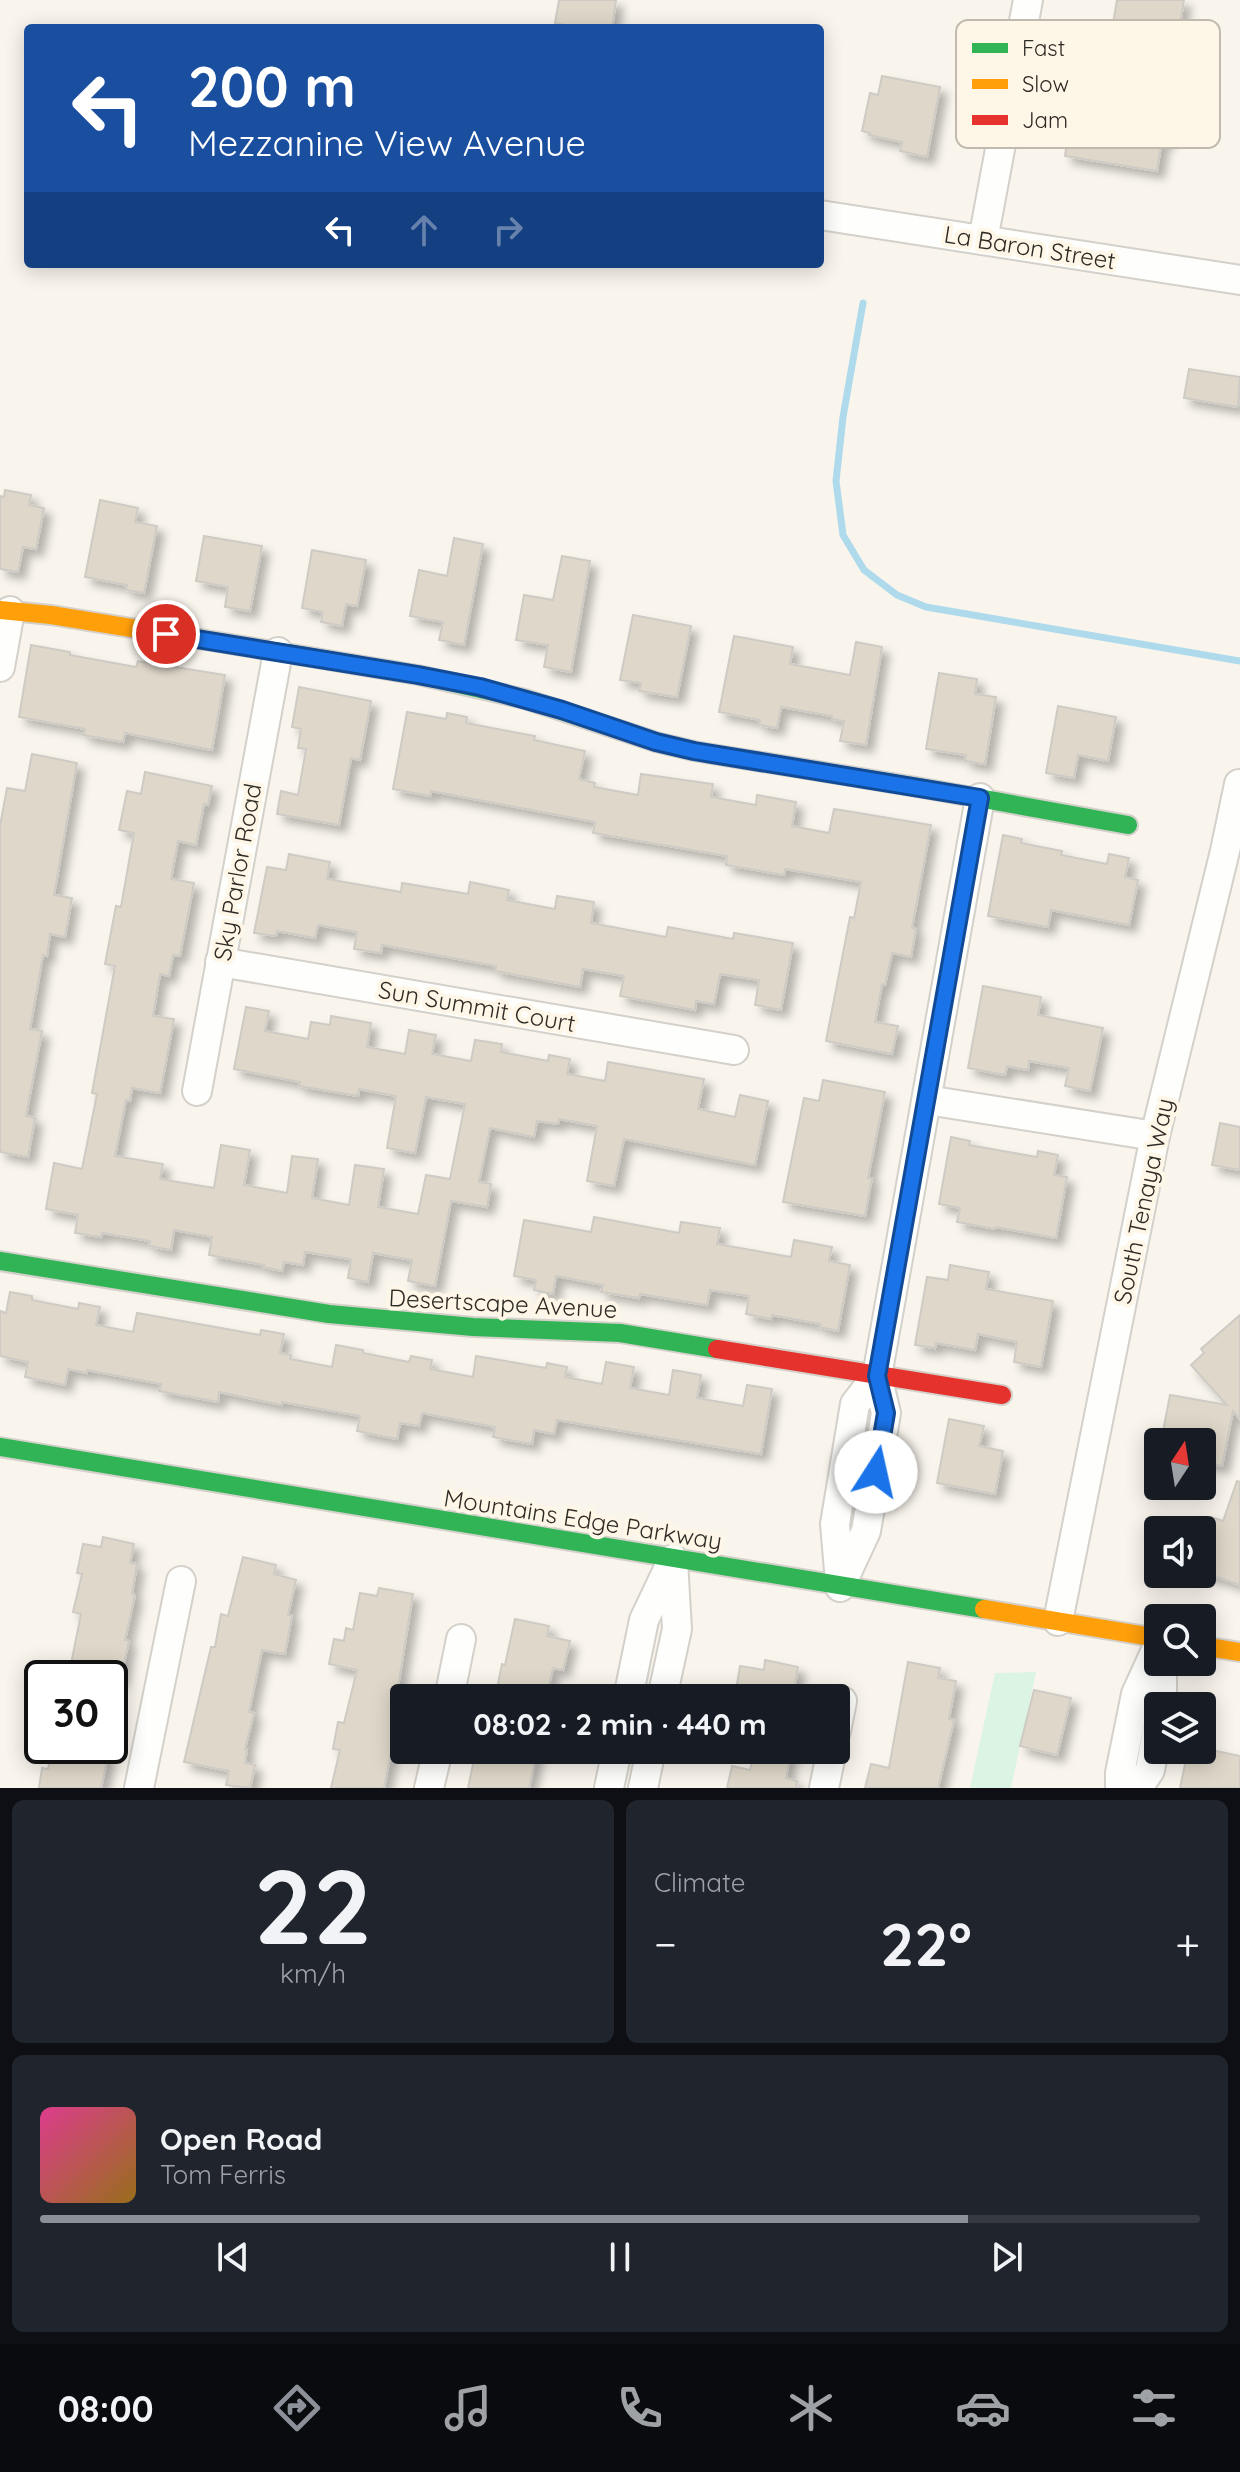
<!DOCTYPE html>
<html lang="en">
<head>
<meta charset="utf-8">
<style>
  :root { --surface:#171b24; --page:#20242c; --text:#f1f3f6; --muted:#9ea1a6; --line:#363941; --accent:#8c9099 }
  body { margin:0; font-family:Quicksand,sans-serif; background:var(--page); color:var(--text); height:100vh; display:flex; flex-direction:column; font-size:30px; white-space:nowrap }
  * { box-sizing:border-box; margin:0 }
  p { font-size:26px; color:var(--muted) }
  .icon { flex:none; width:44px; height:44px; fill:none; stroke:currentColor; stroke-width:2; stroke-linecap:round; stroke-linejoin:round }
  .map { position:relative; height:1788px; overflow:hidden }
  .drawer { display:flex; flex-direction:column; gap:12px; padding:12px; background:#0d0f14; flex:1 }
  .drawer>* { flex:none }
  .banner { position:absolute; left:24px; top:24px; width:800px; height:244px; border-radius:8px; box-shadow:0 4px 20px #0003; background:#1a4fa0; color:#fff; overflow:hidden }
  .needle { width:52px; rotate:12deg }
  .fabs { position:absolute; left:1144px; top:1428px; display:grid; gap:16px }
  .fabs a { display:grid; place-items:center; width:72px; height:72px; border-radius:8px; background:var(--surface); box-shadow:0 4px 20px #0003; font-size:40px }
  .speed { position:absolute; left:24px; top:1660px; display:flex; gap:16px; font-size:40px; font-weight:700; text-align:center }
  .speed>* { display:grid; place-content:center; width:104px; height:104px; border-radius:50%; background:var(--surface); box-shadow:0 4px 20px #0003; line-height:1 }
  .speed .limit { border:4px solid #111; border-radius:12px; background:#fff; color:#111 }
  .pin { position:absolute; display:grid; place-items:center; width:68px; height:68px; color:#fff; margin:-34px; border:4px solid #fff; border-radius:50%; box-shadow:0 2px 8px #0007 }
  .me { position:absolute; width:88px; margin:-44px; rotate:10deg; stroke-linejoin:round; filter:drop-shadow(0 0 6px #0008) }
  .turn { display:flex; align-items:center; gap:28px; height:168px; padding:0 32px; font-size:36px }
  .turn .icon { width:104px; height:104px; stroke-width:2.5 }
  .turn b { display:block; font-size:56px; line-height:68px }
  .lanes { display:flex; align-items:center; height:76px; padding:0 32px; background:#0003; justify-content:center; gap:40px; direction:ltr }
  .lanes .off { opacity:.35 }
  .big { font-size:60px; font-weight:700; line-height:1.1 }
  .drawer .tile { flex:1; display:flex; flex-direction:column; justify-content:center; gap:12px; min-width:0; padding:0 28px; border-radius:12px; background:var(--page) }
  .drawer .dial { align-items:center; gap:0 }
  .dial b { font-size:104px; line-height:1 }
  .song { display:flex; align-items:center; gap:24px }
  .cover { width:96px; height:96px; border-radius:12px; background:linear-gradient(135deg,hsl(330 70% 55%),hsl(40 70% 35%)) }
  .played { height:8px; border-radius:4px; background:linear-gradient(90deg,var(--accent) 80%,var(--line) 80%) }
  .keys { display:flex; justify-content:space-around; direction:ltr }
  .heat { display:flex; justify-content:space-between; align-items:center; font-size:44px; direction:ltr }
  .drawer .tiles { flex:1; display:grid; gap:12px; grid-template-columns:1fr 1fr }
  .tile:last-child { grid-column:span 2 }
  .trip { position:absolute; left:390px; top:1684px; width:460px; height:80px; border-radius:8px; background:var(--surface); box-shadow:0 4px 20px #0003; font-weight:700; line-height:80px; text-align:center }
  .dock { display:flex; height:128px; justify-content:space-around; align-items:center; background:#090b0e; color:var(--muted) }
  .dock .icon { width:56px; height:56px }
  .dock .active { color:var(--accent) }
  .dock b { font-size:36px; color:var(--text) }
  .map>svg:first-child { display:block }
  .green { fill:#dbf4e3 }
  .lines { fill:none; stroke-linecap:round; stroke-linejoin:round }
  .stream { stroke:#aedaec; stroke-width:7 }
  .building { fill:#dfd8ca; stroke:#cecbc5; stroke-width:2; filter:url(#shadow) }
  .street-casing { stroke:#d4d0ca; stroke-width:32 }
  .fast-casing { stroke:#d4d0ca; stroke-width:22 }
  .slow-casing { stroke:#d4d0ca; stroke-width:22 }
  .jam-casing { stroke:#d4d0ca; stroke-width:22 }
  .street { stroke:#fefefc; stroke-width:28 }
  .fast { stroke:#30b455; stroke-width:18 }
  .slow { stroke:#ff9f0a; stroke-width:18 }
  .jam { stroke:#e5322d; stroke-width:18 }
  .route-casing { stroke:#114b97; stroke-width:20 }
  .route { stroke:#1a73e8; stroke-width:14 }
  .labels { text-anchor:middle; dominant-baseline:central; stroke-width:8; stroke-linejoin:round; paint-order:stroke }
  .street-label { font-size:24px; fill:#2f2c26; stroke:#fef7e8 }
  .key { fill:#fef7e8; stroke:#c0baae; stroke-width:2 }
  .key-label { font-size:22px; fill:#2f2c26 }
</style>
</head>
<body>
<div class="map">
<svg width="1240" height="1788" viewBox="0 0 1240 1788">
  <defs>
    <filter id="shadow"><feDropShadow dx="7" dy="7" stdDeviation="4" flood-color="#0004"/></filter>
  </defs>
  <rect width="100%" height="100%" fill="#f9f5ed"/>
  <path class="green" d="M1036,1672L1011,1788H970L995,1673Z"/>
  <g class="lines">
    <path class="stream" d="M863,303L843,417L836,481L843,535L864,570L897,595L926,607L1240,661"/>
  </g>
  <g class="building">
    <path d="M559,0H616L612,28H582L555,23Z"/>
    <path d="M1117,0H1184L1171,80L1155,78L1149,115L1170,119L1167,141L1162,140L1157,171L1065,156L1070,123L1080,124L1086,86L1102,88Z"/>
    <path d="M882,76L940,87L927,157L900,151L902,142L869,135L870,133L862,131L870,93L878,95Z"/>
    <path d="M1189,369L1240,377L1238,407L1184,398Z"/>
    <path d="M5,490L31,495L29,505L44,508L36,549L23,547L18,572L0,569V496L4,497Z"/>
    <path d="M100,500L138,508L135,522L157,526L144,593L126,590L127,585L85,577Z"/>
    <path d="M204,536L262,546L250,611L225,607L228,587L196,581Z"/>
    <path d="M454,538L483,544L464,645L439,640L443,622L410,616L419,570L447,576Z"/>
    <path d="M312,550L366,560L357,606L346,604L342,626L321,622L323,612L302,608Z"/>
    <path d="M562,556L590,561L571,672L544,667L548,645L516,640L524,595L553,600Z"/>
    <path d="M633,615L691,626L677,697L639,691L641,683L620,680Z"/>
    <path d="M734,636L793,647L790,664L850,675L856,642L882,647L866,745L840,741L844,721L832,719V716L781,707L777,728L759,725L760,720L719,712Z"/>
    <path d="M31,645L70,652V655L136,667L138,661L225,675L212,750L125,733L123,742L83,735L85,729L19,717Z"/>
    <path d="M939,673L977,679L975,694L996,697L985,764L965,761L966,755L926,749Z"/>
    <path d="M299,687L371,701L360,760L351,758L339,825L277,814L281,791L298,795L306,749L298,748L301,729L292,727Z"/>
    <path d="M1058,706L1116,717L1108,761L1078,755L1074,778L1046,773Z"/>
    <path d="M407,712L446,719L447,713L467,717L466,723L535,736L534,740L585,751L579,779L595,783L594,787L638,795L641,774L713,784L711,797L756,805L757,795L796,802L792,826L829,833L834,809L931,825L912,928L916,929L911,957L892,953L885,985L882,984L875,1022L898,1026L892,1054L826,1041L850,917L854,918L861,882L785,869L784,875L726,865L727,856L593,833L595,822L431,791L430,796L393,789Z"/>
    <path d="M32,754L77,763L54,895L72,898L65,937L50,934L47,956L43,955L30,1029L42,1031L26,1116L35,1118L28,1157L0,1152V826L7,788L25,791Z"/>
    <path d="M145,772L212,786L208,805L204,804L196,845L178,841L171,879L194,883L180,956L173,955L169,976L160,974L153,1016L174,1019L160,1093L132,1088L130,1101L126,1100L115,1156L163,1164L160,1179L214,1188L221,1145L250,1150L244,1185L287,1193L292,1156L318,1159L312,1198L349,1205L355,1165L384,1169L378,1207L418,1214L426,1175L450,1179L465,1104L426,1097L415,1153L387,1148L396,1096L359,1089L358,1096L299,1086L300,1082L234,1069L246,1007L269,1011L265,1031L308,1039L311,1022L330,1025L331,1016L371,1023L367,1047L405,1054L409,1030L436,1035L432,1054L471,1061L475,1040L502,1044L501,1052L548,1061L549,1055L570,1059L567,1074L605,1081L608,1062L704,1079L698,1109L735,1117L740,1095L768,1101L755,1165L624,1139L614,1186L587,1181L597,1126L559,1119L558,1124L537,1121L534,1137L490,1128L479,1182L491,1184L487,1207L451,1201L435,1286L408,1281L412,1260L373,1253L368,1282L348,1278L351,1259L305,1252L303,1265L284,1262L282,1271L263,1267L264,1265L209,1255L212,1237L174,1230L171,1250L149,1246L150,1241L102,1233L101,1237L75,1233L78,1215L46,1209L54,1163L82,1169L97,1094L92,1093L115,966L105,964L116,906L121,907L134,833L119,830L127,791L141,794Z"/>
    <path d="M1003,835L1022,839L1021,843L1062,851L1061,855L1107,864L1109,854L1129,858L1125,877L1138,880L1129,925L1051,910L1048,927L988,916Z"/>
    <path d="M289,854L330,862L327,879L401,892L402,883L468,894L470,882L509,890L507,900L555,909L557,896L594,902L591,923L666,937L668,927L733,939L734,933L793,943L781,1010L755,1005L759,980L720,974L714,1004L696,1001L695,1010L620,996L624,976L583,969L580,987L495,971L496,966L382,945L381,953L354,949L357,932L318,925L315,938L277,931L276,936L254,933L267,867L286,870Z"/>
    <path d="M983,986L1041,997L1038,1015L1103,1028L1090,1091L1065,1086L1069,1068L1029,1061L1028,1070L1007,1066L1005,1075L968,1068Z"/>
    <path d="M823,1080L885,1092L868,1178H872L865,1216L783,1202L804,1098L819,1101Z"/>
    <path d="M1220,1123L1240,1127V1170L1212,1165Z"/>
    <path d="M951,1137L970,1141L969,1145L1037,1157L1038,1151L1058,1155L1054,1175L1067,1177L1056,1238L996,1227L995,1229L957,1222L960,1208L939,1204Z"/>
    <path d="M594,1217L679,1233L681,1222L720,1228L717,1244L791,1257L794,1240L832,1247L829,1261L850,1265L838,1331L819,1327L820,1324L772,1315L771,1319L746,1314L749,1296L710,1290L707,1305L640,1294L639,1298L601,1292L603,1285L556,1276L553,1294L534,1290L536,1280L514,1276L524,1220L591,1232Z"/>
    <path d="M950,1265L989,1272L986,1289L1053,1301L1041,1367L1014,1362L1017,1342L978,1334L975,1350L936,1343L935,1348L915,1345L927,1277L948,1280Z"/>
    <path d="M10,1292L32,1296V1300L78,1309L79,1303L100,1307L96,1325L133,1332L137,1313L260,1335L261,1330L284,1334L280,1353L291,1355L290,1359L332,1367L336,1345L363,1350V1353L409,1362L411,1356L432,1360L430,1369L473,1377L476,1356L546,1368L547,1363L567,1367L565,1377L602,1384L606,1362L634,1367L630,1388L669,1395L673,1370L701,1375L697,1398L743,1406L747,1385L772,1389L761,1454L557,1420L554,1434L534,1430L532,1444L493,1437L495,1427L422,1413L419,1426L400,1423L397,1439L357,1431L360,1416L282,1402V1405L219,1392L218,1402L159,1391L161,1384L87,1370V1373L68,1369L65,1385L25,1377L28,1362L0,1356V1311L6,1313Z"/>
    <path d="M1240,1315V1419L1233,1411L1222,1466L1202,1462V1442H1161L1170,1395L1227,1405L1191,1365L1204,1353L1201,1349Z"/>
    <path d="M949,1419L984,1426L979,1446L1003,1451L995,1494L937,1483Z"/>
    <path d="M1237,1481L1240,1482V1585L1202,1572V1523L1208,1525L1211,1517L1223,1521Z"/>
    <path d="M103,1537L134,1544L130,1563L137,1564L132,1594L135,1595L125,1640L129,1641L120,1680L70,1669L81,1614L73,1612L82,1574L77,1573L83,1544L101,1547Z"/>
    <path d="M243,1557L276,1565L274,1574L296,1580L288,1615H292L285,1654L262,1650L249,1712L254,1713L245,1749H247L245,1763L255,1765L250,1788L226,1785L229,1771L184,1762L211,1647H215L221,1614L228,1616Z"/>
    <path d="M379,1588L413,1594L398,1687L404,1688L399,1705L404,1706V1728L396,1726L384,1788H331L340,1750L333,1749L338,1722L344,1723L357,1670L329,1664L334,1639L344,1641L346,1628L353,1630L360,1593L377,1596Z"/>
    <path d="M515,1619L549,1626L547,1636L570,1641L563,1670L553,1668L546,1698H495L502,1664L505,1665Z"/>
    <path d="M765,1660L798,1667L793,1698H748L735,1696L740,1666L764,1670Z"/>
    <path d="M908,1662L940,1668L938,1678L956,1681L949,1719L954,1720L938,1788H865L871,1764L889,1768Z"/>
    <path d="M1034,1690L1071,1698L1057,1755L1020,1746Z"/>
    <path d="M53,1746H104L102,1755L108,1756L101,1788H39L42,1768L48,1769Z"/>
    <path d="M1202,1748L1240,1756V1788H1180L1188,1750H1202Z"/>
    <path d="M476,1750H537L529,1788H468Z"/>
    <path d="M755,1750H791L786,1778L797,1781L796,1788H727L732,1766L750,1770Z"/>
  </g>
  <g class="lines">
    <g class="street-casing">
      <g id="street">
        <path d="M820,215L1240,280"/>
        <path d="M983,240L1028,0"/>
        <path d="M0,667L10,611"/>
        <path d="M220,962L734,1050"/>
        <path d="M197,1091L278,652"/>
        <path d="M927,1100L1155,1136"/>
        <path d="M840,1582L835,1524L855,1404L877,1376"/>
        <path d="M840,1587L866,1531L886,1413L877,1376L980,798"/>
        <path d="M1058,1621L1155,1136L1225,851L1239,784"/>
        <path d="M449,1698L461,1639"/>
        <path d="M628,1698L644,1620L673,1559"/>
        <path d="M662,1698L677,1629L673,1561"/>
        <path d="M1162,1706V1662"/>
        <path d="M836,1731L842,1701"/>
        <path d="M139,1788L181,1581"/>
        <path d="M429,1788L438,1750"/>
        <path d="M609,1788L617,1750"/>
        <path d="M643,1788L651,1750"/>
        <path d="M824,1788L832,1750"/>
        <path d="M1120,1788V1773L1136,1694L1158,1646"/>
        <path d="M1138,1788L1150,1770L1158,1726"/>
      </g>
    </g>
    <g class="fast-casing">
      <g id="fast">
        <path d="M274,651L418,675L525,699L656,742L694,751L917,787L1128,825"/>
        <path d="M0,1261L329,1314L473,1327L620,1333L717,1349"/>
        <path d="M0,1447L984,1609"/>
      </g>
    </g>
    <g class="slow-casing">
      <g id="slow">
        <path d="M0,610L51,615L274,651"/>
        <path d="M984,1609L1158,1638"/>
        <path d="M1202,1646L1240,1652"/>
      </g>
    </g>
    <g class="jam-casing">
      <path id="jam" d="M717,1349L1002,1395"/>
    </g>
    <use href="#street" class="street"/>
    <use href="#fast" class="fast"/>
    <use href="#slow" class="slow"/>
    <use href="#jam" class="jam"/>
  </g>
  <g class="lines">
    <g class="route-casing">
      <path id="route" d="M166,634L418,675L480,687L562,710L656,742L694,751L980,798L877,1376L886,1413L876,1472"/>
    </g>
    <use href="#route" class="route"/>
  </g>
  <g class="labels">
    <g class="street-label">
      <text transform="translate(1030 247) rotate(9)">La Baron Street</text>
      <text transform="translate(237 872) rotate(-80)">Sky Parlor Road</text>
      <text transform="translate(477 1006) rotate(10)">Sun Summit Court</text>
      <text transform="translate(1143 1201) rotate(-78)">South Tenaya Way</text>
      <text transform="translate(503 1303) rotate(3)">Desertscape Avenue</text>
      <text transform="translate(583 1519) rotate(9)">Mountains Edge Parkway</text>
    </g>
  </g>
  <rect x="956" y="20" width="264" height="128" rx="12" class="key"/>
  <rect x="972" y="43" width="36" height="10" fill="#30b455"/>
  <rect x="972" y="79" width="36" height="10" fill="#ff9f0a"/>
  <rect x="972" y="115" width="36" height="10" fill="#e5322d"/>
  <g class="key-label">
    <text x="1022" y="56">Fast</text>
    <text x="1022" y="92">Slow</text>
    <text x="1022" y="128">Jam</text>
  </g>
</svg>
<div class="fabs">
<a><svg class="needle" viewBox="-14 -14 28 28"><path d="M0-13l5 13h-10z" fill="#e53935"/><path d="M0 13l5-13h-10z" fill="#9ea1a6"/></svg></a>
<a><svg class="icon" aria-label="sound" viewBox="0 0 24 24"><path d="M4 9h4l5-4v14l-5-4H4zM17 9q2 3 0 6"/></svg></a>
<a><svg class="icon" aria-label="search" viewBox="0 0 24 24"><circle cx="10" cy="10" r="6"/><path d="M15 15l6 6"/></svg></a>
<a><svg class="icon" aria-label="layers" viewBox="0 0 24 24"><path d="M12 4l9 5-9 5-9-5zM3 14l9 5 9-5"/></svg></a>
</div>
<div class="speed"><div class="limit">30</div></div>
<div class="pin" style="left:166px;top:634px;background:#d93025"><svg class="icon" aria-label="arrive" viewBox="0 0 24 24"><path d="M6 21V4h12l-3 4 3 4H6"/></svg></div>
<svg class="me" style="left:876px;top:1472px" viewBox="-20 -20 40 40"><circle r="19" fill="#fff"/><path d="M0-13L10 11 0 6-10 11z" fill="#1a73e8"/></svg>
<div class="trip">08:02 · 2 min · 440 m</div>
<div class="banner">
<div class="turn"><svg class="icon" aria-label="left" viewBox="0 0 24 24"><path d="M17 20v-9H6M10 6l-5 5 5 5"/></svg><div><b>200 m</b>Mezzanine View Avenue</div></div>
<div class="lanes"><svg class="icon" aria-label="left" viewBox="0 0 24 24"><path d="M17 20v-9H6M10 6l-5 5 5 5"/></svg><svg class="icon off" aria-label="ahead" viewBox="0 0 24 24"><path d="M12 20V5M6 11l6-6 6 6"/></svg><svg class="icon off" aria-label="right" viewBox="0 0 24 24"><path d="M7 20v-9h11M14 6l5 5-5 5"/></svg></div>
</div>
</div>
<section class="drawer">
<div class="tiles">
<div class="tile dial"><b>22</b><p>km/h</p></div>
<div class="tile"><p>Climate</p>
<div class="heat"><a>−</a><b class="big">22°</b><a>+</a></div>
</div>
<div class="tile">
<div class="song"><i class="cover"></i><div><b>Open Road</b><p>Tom Ferris</p></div></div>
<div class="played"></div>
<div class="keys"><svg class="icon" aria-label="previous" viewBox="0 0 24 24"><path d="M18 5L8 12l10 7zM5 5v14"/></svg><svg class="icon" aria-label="pause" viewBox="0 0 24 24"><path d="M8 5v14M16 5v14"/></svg><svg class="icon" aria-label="next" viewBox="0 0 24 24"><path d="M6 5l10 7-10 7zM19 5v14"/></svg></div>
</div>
</div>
</section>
<nav class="dock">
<b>08:00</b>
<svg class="icon active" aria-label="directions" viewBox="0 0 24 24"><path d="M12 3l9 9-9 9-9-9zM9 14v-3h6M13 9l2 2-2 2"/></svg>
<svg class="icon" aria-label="music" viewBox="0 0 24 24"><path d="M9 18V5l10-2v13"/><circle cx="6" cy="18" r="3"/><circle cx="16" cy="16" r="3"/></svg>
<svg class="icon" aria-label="phone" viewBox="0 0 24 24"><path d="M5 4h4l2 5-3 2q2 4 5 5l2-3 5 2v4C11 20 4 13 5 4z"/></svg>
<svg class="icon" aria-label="climate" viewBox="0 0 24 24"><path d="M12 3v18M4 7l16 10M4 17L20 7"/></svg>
<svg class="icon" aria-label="car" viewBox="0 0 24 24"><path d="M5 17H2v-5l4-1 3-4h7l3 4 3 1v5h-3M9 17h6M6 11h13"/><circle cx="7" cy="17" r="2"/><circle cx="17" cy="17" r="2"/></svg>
<svg class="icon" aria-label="filters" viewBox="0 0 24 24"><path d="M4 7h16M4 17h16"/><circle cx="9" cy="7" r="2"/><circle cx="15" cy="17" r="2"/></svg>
</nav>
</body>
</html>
